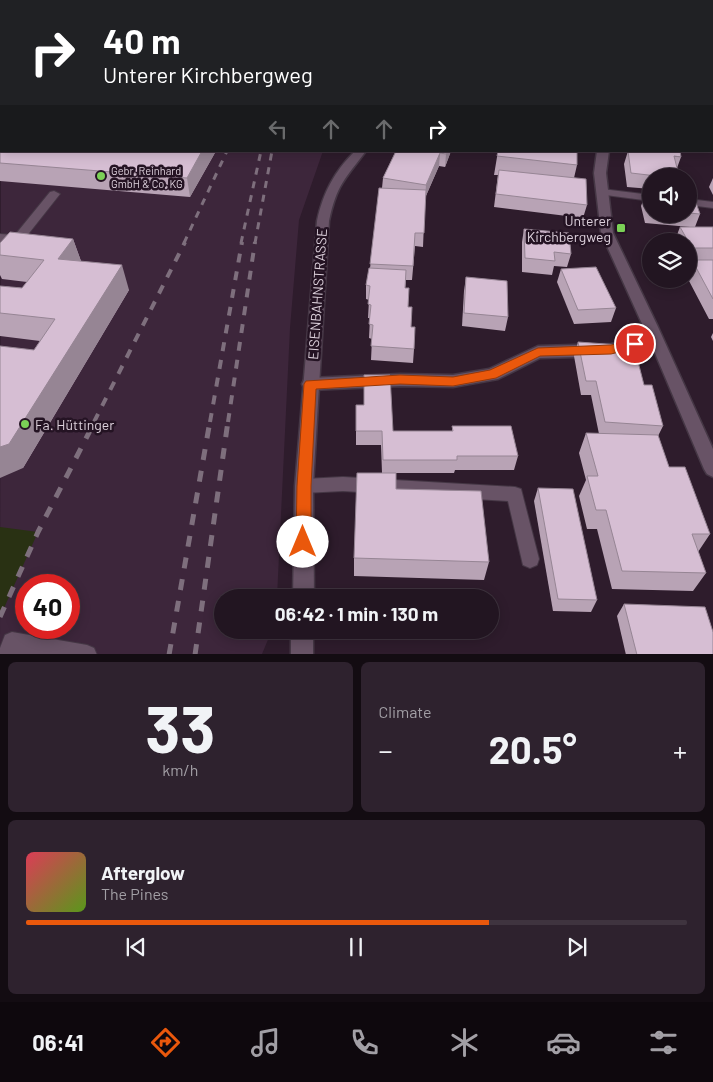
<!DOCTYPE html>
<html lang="en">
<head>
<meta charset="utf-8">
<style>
  :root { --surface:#221521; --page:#2e222e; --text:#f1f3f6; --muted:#a29fa5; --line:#3f343f; --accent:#ea580c }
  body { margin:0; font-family:Barlow,sans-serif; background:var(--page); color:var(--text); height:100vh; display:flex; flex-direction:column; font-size:19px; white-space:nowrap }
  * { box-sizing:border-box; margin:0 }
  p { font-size:16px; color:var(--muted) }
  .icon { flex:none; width:28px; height:28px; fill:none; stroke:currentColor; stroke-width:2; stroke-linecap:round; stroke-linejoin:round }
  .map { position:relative; height:654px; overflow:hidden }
  .details { display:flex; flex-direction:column; gap:8px; padding:8px; background:#130c12; flex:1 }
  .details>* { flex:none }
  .banner { position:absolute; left:0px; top:0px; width:714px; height:152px; box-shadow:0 2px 12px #0003,0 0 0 1px var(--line); background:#202124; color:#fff; overflow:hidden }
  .tools { position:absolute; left:642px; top:168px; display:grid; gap:10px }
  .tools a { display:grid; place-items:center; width:55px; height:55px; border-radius:50%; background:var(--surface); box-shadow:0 2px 12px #0003,0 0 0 1px var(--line); font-size:25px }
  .speed { position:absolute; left:15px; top:574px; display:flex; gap:10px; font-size:25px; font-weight:700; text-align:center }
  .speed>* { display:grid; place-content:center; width:65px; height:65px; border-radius:50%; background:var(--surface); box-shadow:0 2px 12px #0003,0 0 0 1px var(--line); line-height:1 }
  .speed .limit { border:8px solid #d22; background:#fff; color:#111 }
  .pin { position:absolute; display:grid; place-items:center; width:42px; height:42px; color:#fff; margin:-21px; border:2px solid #fff; border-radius:50%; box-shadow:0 1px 5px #0007 }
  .me { position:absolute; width:55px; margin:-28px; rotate:0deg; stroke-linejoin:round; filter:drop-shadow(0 0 4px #0008) }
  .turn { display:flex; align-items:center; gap:18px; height:105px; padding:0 20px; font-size:22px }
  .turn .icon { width:65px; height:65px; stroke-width:2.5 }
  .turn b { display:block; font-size:35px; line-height:42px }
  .lanes { display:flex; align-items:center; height:48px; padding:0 20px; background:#0003; justify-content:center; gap:25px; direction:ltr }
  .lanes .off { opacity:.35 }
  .big { font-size:38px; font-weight:700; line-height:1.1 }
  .details .widget { flex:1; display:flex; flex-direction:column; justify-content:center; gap:8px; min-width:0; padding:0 18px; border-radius:8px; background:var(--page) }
  .details .dial { align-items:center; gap:0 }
  .dial b { font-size:65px; line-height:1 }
  .song { display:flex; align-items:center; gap:15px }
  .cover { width:60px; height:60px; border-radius:8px; background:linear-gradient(135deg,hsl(350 70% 55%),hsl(90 70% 35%)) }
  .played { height:5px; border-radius:2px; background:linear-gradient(90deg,var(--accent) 70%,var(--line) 70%) }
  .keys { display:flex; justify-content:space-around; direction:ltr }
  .heat { display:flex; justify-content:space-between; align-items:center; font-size:28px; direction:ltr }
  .details .tiles { flex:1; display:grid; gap:8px; grid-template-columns:1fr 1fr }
  .widget:last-child { grid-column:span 2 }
  .trip { position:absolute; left:214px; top:589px; width:285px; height:50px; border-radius:25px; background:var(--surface); box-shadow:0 2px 12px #0003,0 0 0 1px var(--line); font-weight:700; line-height:50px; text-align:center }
  .menu { display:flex; height:80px; justify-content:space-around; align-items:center; background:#0e080d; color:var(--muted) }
  .menu .icon { width:35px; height:35px }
  .menu .current { color:var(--accent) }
  .menu b { font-size:22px; color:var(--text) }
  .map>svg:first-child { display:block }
  .built { fill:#3d263b; fill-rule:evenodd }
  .green { fill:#293113 }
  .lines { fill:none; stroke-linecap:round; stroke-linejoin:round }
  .service-casing { stroke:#453745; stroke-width:2 }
  .minor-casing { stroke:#453745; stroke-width:3 }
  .tertiary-casing { stroke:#453745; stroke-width:3 }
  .secondary-casing { stroke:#453745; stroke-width:3 }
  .service { fill:#685366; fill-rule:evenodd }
  .minor { fill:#685366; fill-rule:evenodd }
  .tertiary { fill:#685366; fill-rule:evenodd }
  .secondary { fill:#685366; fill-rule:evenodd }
  .rail-far3 { stroke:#7e6f7d; stroke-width:2.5; stroke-dasharray:5 5; stroke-linecap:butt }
  .rail-far2 { stroke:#7e6f7d; stroke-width:3; stroke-dasharray:7 7; stroke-linecap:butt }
  .rail-far1 { stroke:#7e6f7d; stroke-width:4; stroke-dasharray:9 9; stroke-linecap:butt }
  .rail { stroke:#7e6f7d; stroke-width:5; stroke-dasharray:11 11; stroke-linecap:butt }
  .wall { fill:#b8a3b5 }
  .shaded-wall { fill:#968594 }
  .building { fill:#d6bed3; stroke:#968594 }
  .route { fill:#ea580c; stroke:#983908 }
  .poi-dot { fill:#7bd156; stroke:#241323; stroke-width:2 }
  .labels { text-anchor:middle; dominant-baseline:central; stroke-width:5; stroke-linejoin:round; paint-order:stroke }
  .far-poi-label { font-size:11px; fill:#ddd1dc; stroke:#241323; text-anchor:start }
  .poi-label { font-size:14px; fill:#ddd1dc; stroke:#241323; text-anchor:end }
  .street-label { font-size:14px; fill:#ddd1dc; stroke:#241323 }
</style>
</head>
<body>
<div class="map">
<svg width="713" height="655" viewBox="0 0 713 655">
  <rect width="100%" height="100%" fill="#2e1c2c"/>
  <g class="built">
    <path d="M0,0H593V1H1L0,40Z"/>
    <path d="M1,115V151H323L299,220L290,328L277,597L222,598V630H272L262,654L0,655ZM26,585H69V628H26Z"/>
  </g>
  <path class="green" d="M0,527L38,532L0,617Z"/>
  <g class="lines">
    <g class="service-casing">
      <g id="service">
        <path d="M99,0H123L124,1H100Z"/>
        <path d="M602,189L651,195V201L598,194L597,192Z"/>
        <path d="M54,191L60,194L22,242H0V234L15,235L50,192Z"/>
        <path d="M689,199L713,202V208L689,205Z"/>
        <path d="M343,477L515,487L521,489L539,559L537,565L530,568L523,565L508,501L343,491L304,493L298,491L296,486L298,481L304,479Z"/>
        <path d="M12,632L87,645L94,648L97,655H0V648L5,635Z"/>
      </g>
    </g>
    <g class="minor-casing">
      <path id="minor" d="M597,151H609L606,173L613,233L658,327L713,449V477L707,474L704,469L649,339L640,348L611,356L540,358L498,379L453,387L400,386L310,390L304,388L302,384L304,380L310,378L400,374L453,375L489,369L538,346L611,344L630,340L643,326L601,233L594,173Z"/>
    </g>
    <g class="tertiary-casing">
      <g id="tertiary">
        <rect x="601" y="0" width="8" height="1"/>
        <path d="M355,151H366C345,179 337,184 329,221L313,486L314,598H293L295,486L317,221C323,193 334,172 355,151Z"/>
        <rect x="291" y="630" width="22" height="25"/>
      </g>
    </g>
    <g class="secondary-casing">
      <rect id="secondary" x="0" y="40" width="1" height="6"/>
    </g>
    <use href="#service" class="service"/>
    <use href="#minor" class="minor"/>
    <use href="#tertiary" class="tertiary"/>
    <use href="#secondary" class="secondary"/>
    <g class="rail-far3">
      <path d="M311,1L313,0"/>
      <path d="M337,1L339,0"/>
    </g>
    <g class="rail-far2">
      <path d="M184,243L227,151"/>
      <path d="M241,243L261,151"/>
      <path d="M255,243L272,151"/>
    </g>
    <g class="rail-far1">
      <path d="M94,422L185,242"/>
      <path d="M210,422L242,242"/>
      <path d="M228,422L255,242"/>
    </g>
    <g class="rail">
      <path d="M0,617L38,532L95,421"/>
      <path d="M169,655L210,421"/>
      <path d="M195,655L228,421"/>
    </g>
  </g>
  <g class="wall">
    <path d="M0,0H49L50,1H1V27H0Z"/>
    <rect x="469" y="0" width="27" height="1"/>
    <path d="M549,0H578L577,1H549Z"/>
    <rect x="643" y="0" width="24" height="1"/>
    <path d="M0,145L1,151H216L190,197L0,181Z"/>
    <path d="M396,151H451L445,167L439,166L425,198L423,247L415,246L412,280H406L405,288L414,349L413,363L371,360L372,339L369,338L370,318H368L369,300L366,299V285L370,268L382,188L383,178Z"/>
    <path d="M498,151L577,165L574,178L587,205L583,218L494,207L498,175H494Z"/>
    <path d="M628,151L681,157L677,168L679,176H651V189L627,187L624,164Z"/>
    <path d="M713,178V195L709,187Z"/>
    <path d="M646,193H651V214H689V196L700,214L695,227H713V319H709L688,279L689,267L691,262H689V241H675V240L680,227H690L645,223L641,206Z"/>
    <path d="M524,229L571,254L567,267L554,266L552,275L522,272V242Z"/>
    <path d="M73,239L81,261L129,290L23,468L34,350L40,341L0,336V286L22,288L27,282L2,279L0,275V243Z"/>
    <path d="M561,269L616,308L611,322L574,324L557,282Z"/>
    <path d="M466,277L508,317L505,331L462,326L464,291Z"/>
    <path d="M713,333V341L711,337Z"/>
    <path d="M578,342L644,385L663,426L658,436L669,467L710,534L698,552L706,573L693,591L612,589L597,529H587L579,496L586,480L579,453L586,433L599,434L591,395H581L574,356Z"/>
    <path d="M364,375L393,431H452V426L518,456L514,470H455L454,473H392L396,489L489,562L484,580L354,576V558L382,473L381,445H356V405H364Z"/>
    <path d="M538,488L597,600L591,612L553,611L534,501Z"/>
    <path d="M624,604L713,655H626L617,616Z"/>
  </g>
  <g class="shaded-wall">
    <path d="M37,0H49L50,1H35Z"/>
    <path d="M202,151H216L190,197L187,178Z"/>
    <path d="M447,151H451L445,167L446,154Z"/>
    <path d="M440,153L439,166L425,198L426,185Z"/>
    <path d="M73,239L82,264L58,259Z"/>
    <path d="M122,265L129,290L23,468L0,478V447Z"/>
  </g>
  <g class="building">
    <path d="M15,0H37L35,1Z"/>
    <path d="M399,0H416L431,1H399Z"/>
    <path d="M0,9H1V17L0,16Z"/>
    <path d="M1,144V151H202L187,178L0,163V145Z"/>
    <path d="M396,151H447L446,154L440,153L426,185L383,178Z"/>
    <path d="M498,151H577V165L497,156Z"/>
    <path d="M628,151H680L681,157L674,156L679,176H657L631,173Z"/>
    <path d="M499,170L586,179L587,205L496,194Z"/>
    <path d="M379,188L426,190L424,233H415L413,266L370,264Z"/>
    <path d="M646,193H651V210H650Z"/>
    <path d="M689,196L694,197L700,214L689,213Z"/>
    <path d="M680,227H713V248H692Z"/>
    <path d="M524,229L569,233L571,254L554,252L555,261L525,258Z"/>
    <path d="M10,232L73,239L58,259L122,265L9,444L0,447V346L34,350L55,319L0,313V286L22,288L44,260L0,255V243Z"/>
    <path d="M692,260H713V299Z"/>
    <path d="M596,267L616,308L578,310L561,269Z"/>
    <path d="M369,268L406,270L405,288H409L408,307H412L411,327H415L414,349L371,346L373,325L369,324L371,305L368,304L370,286L366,285Z"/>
    <path d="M466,277L507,281L508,317L464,313Z"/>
    <path d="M578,342L634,346L644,385H652L663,426L605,422L596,381H586Z"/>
    <path d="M364,375H390L393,431H453L452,426H511L518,456H457V460H383L382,431H356V405H364Z"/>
    <path d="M586,433L658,435L669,467H685L710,534H692L706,573L622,571L606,510H596L587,476H598Z"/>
    <path d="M357,473H396V489L481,491L489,562L354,558Z"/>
    <path d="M538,488L573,489L597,600L558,599Z"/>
    <path d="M624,604L705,607L713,632V655H637Z"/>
  </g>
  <path class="route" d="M635,340L639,341L641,344L639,347L611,354L540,356L496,378L453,386L400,384L316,389L311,486V542L309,546L303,548L298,546L296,542L297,486L304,384L306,381L400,375L453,377L490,370L538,348L611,345Z"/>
  <g class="poi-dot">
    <circle cx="101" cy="176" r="5"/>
    <rect x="616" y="223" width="10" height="10" rx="2.5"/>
    <circle cx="25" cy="424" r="5"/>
  </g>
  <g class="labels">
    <g class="far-poi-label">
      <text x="111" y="170">Gebr. Reinhard<tspan x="111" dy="13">GmbH &amp; Co. KG</tspan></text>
    </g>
    <g class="poi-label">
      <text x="611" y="220">Unterer<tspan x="611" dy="16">Kirchbergweg</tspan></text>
      <text x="35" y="424" text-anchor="start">Fa. Hüttinger</text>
    </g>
    <g class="street-label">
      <text transform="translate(317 294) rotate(-86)">EISENBAHNSTRASSE</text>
    </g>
  </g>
</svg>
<div class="tools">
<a><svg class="icon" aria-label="sound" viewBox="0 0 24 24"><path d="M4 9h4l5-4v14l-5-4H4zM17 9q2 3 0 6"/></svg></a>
<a><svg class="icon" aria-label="layers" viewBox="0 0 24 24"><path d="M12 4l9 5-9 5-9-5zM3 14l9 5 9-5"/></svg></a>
</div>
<div class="speed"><div class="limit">40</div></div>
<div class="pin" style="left:635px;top:344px;background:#d93025"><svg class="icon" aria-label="arrive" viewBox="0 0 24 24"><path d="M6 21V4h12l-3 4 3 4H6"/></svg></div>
<svg class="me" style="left:303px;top:542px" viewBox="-20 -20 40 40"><circle r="19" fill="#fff"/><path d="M0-13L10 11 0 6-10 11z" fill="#ea580c"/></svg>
<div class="trip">06:42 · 1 min · 130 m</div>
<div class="banner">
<div class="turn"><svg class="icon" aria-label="right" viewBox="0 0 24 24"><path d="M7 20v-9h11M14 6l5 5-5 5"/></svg><div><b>40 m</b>Unterer Kirchbergweg</div></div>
<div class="lanes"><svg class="icon off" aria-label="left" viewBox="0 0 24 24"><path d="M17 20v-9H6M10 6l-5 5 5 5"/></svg><svg class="icon off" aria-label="ahead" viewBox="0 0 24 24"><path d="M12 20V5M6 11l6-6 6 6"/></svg><svg class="icon off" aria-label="ahead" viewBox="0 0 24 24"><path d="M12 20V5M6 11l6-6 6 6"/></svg><svg class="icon" aria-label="right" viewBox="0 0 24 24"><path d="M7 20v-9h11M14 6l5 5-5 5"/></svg></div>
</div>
</div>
<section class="details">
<div class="tiles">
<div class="widget dial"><b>33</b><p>km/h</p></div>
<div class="widget"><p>Climate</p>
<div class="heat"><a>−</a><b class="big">20.5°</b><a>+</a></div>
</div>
<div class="widget">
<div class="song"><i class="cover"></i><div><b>Afterglow</b><p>The Pines</p></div></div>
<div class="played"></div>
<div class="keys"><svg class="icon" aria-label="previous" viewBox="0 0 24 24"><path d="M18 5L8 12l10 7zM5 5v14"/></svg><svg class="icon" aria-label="pause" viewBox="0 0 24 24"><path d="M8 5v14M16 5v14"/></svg><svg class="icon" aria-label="next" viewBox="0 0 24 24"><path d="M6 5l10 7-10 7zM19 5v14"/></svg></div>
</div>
</div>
</section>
<nav class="menu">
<b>06:41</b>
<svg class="icon current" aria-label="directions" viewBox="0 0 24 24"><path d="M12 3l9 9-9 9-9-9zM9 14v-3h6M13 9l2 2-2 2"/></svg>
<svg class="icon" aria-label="music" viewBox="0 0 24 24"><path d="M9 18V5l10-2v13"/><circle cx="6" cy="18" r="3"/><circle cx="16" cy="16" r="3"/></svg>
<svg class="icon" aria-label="phone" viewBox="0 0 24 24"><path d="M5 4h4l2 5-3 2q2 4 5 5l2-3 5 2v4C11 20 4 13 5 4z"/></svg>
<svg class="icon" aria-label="climate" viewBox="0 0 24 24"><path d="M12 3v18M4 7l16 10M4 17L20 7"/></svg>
<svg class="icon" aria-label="car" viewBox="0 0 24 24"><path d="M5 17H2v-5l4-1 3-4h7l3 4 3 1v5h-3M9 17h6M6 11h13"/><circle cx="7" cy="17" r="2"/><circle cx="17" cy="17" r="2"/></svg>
<svg class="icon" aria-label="filters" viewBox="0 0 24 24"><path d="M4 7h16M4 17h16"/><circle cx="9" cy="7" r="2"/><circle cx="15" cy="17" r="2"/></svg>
</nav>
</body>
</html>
